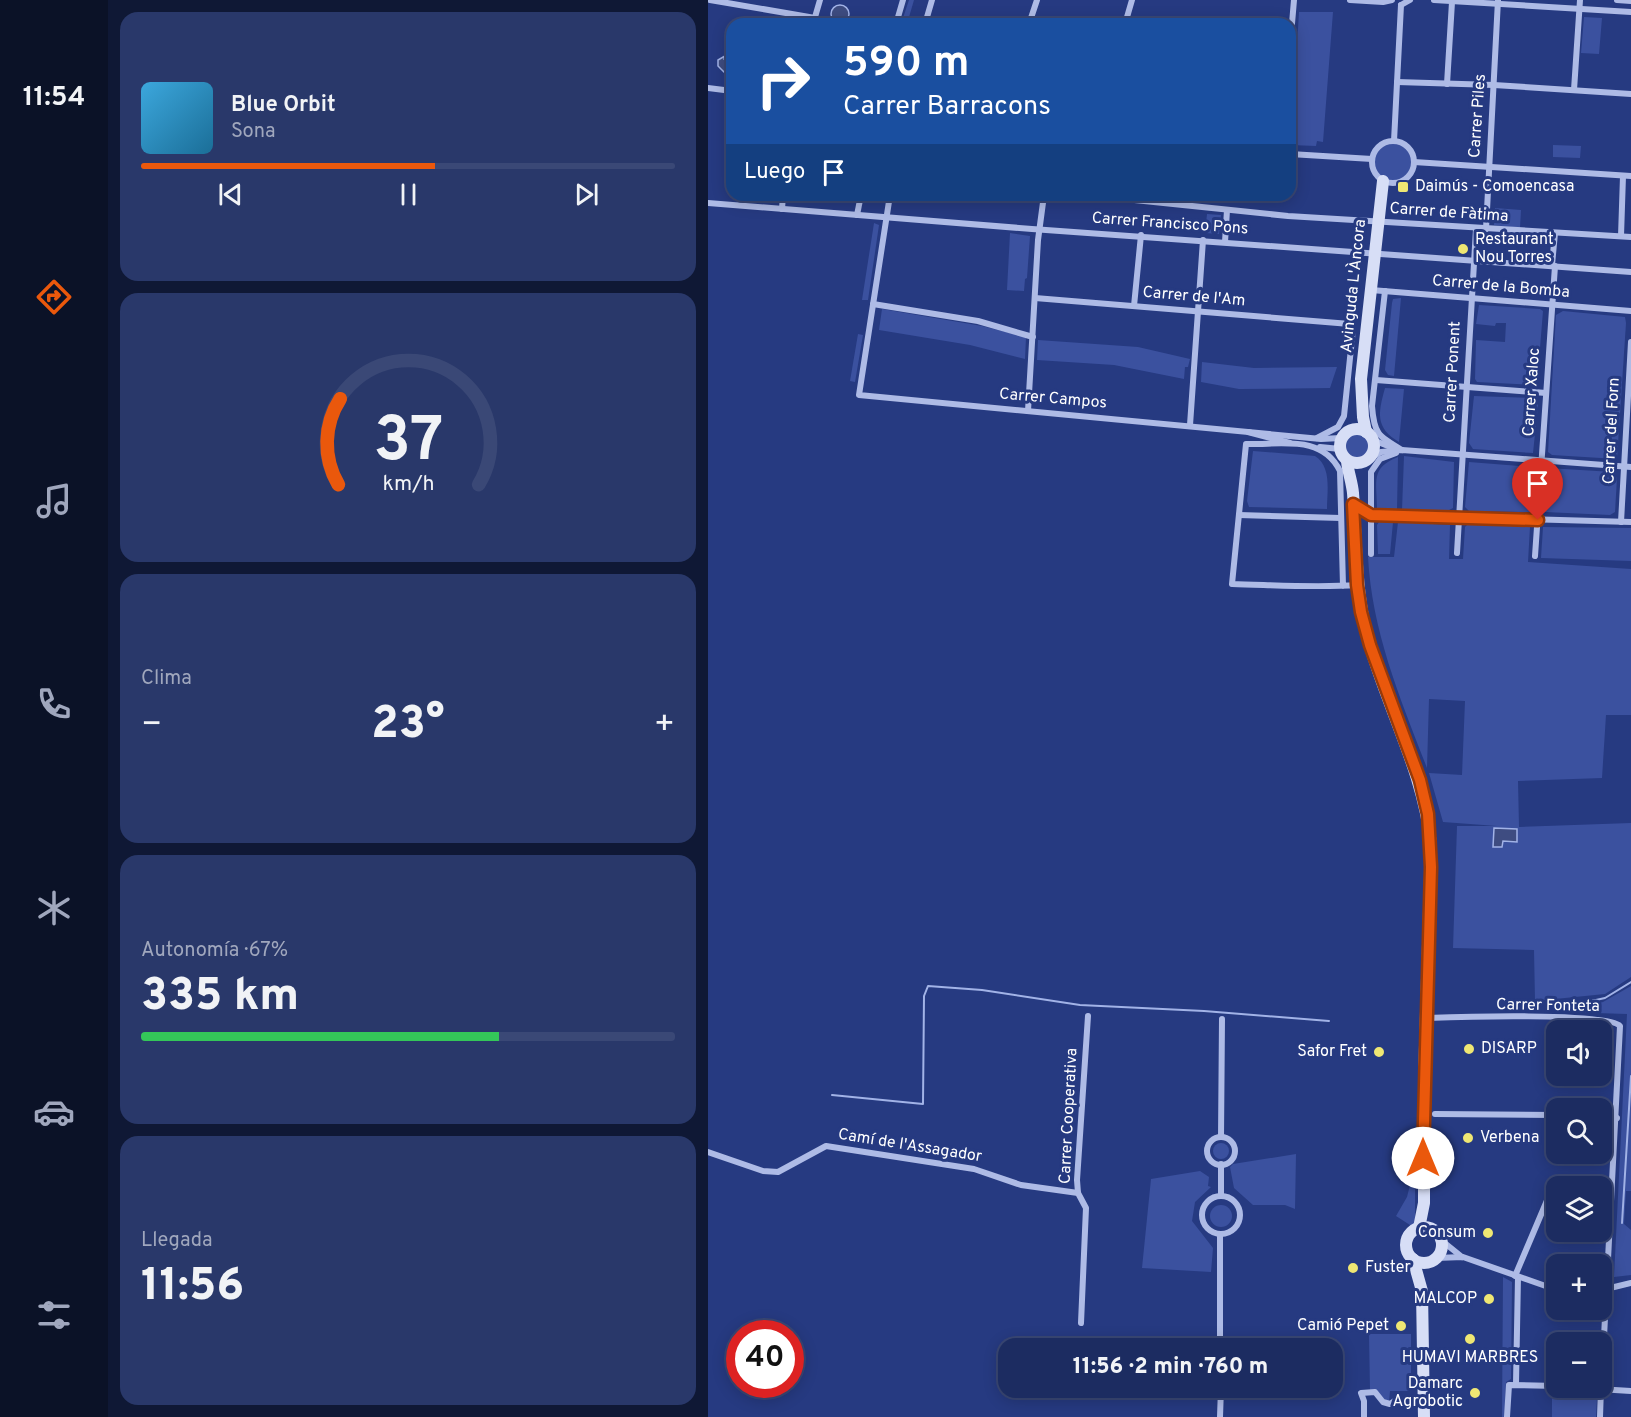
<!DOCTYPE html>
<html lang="es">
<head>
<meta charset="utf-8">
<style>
  :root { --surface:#1c2c61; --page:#29386a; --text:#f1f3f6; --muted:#a0a7bd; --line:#3a4876; --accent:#ea580c }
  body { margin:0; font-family:Overpass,sans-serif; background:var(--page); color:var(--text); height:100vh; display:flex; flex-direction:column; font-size:22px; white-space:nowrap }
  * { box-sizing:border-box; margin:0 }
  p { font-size:20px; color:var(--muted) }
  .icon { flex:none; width:33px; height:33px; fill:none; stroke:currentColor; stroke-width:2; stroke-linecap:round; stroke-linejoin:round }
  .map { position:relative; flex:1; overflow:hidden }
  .sheet { display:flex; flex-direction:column; gap:12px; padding:12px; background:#0f1835; width:600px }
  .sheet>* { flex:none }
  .top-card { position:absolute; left:18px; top:18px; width:570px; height:183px; border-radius:18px; box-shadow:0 3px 15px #0003,0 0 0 2px var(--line); background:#1a4fa0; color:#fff; overflow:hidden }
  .tools { position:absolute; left:838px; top:1020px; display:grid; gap:12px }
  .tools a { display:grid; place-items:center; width:66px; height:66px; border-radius:12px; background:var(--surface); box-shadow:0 3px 15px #0003,0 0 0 2px var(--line); font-size:30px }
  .speed { position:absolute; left:18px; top:1320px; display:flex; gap:12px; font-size:30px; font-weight:700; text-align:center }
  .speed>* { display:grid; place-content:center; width:78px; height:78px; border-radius:50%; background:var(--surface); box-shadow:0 3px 15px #0003,0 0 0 2px var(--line); line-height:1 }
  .speed .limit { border:9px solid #d22; background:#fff; color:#111 }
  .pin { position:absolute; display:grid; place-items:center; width:51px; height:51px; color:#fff; margin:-62px -26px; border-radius:50% 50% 50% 0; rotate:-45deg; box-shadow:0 0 6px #0007 }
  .pin .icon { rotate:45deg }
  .me { position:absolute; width:66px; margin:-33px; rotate:0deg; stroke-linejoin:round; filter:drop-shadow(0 0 4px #0008) }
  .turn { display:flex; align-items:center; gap:21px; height:126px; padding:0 18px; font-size:27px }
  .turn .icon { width:78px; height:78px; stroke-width:2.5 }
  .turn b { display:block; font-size:42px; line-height:51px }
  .then { display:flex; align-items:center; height:57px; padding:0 18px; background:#0003; gap:12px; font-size:22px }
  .big { font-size:45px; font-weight:800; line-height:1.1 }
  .sheet .tile { flex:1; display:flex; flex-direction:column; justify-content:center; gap:9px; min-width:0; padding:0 21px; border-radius:18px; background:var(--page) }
  .sheet .dial { align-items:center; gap:0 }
  .dial svg { height:156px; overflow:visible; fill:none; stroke:var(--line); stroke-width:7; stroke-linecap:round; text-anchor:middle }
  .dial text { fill:var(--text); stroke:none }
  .song { display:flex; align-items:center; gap:18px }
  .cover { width:72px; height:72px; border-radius:9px; background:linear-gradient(135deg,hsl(200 70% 55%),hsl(200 70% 35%)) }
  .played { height:6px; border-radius:3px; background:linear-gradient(90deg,var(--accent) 55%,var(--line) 55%) }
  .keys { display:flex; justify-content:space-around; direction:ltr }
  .heat { display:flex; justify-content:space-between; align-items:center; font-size:33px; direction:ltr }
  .charge { height:9px; border-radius:4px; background:linear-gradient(90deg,#34c759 67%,var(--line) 0) }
  .trip { position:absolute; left:290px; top:1338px; width:345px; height:60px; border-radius:18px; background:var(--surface); box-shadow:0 3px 15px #0003,0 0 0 2px var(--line); font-weight:800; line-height:60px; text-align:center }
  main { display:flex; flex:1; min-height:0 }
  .dock { display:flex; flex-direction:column; width:108px; justify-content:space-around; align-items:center; background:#0b1227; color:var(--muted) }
  .dock .icon { width:42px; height:42px }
  .dock .active { color:var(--accent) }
  .dock b { font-size:27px; color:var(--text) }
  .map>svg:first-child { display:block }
  .green { fill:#3b519f }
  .water { fill:#3e4c81; stroke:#a2b3e7; stroke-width:1.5 }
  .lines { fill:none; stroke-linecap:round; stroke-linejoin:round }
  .stream { stroke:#a2b3e7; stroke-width:2 }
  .street { stroke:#aebbe6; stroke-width:6 }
  .secondary { stroke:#d7def6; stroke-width:12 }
  .route-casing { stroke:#983908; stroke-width:15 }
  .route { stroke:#ea580c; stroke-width:10 }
  .poi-dot { fill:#efe773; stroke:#263a81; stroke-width:2 }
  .labels { text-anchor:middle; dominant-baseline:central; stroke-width:6; stroke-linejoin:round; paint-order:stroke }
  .street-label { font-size:16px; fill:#fff; stroke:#263a81 }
  .poi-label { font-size:16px; fill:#fff; stroke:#263a81; text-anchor:start }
</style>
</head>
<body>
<main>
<nav class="dock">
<b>11:54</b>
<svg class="icon active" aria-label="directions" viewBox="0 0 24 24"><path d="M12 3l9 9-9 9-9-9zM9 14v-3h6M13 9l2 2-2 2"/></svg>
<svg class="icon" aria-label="music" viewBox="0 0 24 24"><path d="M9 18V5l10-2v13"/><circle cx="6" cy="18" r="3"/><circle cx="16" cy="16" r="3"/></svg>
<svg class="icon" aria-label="phone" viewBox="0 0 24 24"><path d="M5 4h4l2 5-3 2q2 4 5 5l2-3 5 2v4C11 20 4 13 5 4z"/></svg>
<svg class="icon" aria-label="climate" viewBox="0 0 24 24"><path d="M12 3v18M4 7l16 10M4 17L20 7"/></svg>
<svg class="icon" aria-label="car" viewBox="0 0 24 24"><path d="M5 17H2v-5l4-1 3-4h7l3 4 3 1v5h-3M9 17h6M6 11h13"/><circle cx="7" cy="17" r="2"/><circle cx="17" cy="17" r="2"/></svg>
<svg class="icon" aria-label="filters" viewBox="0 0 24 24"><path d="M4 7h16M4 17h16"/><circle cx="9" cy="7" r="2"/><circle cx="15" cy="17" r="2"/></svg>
</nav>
<section class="sheet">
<div class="tile">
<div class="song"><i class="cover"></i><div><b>Blue Orbit</b><p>Sona</p></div></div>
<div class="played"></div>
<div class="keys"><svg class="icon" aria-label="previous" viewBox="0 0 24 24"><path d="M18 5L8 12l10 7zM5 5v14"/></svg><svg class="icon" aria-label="pause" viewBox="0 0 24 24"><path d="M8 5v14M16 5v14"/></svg><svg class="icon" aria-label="next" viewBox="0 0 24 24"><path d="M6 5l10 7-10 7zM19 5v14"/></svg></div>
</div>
<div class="tile dial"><svg viewBox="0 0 100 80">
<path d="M14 69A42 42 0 1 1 86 69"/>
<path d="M14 69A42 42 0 0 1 15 25" stroke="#ea580c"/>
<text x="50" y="56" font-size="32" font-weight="700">37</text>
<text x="50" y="72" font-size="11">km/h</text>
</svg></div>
<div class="tile"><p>Clima</p>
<div class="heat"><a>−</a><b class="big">23°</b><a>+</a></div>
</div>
<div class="tile"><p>Autonomía · 67%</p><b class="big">335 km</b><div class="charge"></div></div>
<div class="tile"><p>Llegada</p><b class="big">11:56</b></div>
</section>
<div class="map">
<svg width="923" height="1417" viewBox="0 0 923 1417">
  <rect width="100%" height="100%" fill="#263a81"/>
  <g class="green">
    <path d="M201,0H206L199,24H193Z"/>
    <path d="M591,12H625L615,142L609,141L608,146L583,145Z"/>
    <path d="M876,17L894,18L891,54L873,53Z"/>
    <circle cx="685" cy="162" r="21"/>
    <path d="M845,145L873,146L872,158L845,157Z"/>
    <path d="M787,208L813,210L812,228L786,225Z"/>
    <path d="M499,214L513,215L511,234L497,233Z"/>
    <path d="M166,223L171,225L160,300H154Z"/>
    <path d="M302,233L322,236L319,278L317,279L316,291L299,290Z"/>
    <path d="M693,298L686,376L680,375L677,370L684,303L685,299Z"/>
    <path d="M771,305L832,309L835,311L829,385L769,382L767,379L768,340L797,342L798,323H788L787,326L768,324Z"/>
    <path d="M174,309L274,326L318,337L317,359L262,345L171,330Z"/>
    <path d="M855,311L917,317L918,323L909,459L844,455L840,452L848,315Z"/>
    <path d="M150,334L155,335L147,382L142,381Z"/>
    <path d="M330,340L430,347L482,359L480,367H477L476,379L406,365L329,360Z"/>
    <path d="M494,362L546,368L629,367L622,388L531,389L493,382Z"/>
    <path d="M677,388L696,389L691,442C667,428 670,413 677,388Z"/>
    <path d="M766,396L827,398L830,405L825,453L765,449L761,443Z"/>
    <circle cx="649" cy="446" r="17"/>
    <path d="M545,451L607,456C624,467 619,491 619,509L541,507L539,501Z"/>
    <path d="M696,456L746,462L745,508L739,511L694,510Z"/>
    <path d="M690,457L689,510L669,508C669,481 662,468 690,457Z"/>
    <path d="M761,462L824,467L822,512L761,511L757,507Z"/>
    <path d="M840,468L905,472L909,478L907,512L902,515L837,512Z"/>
    <path d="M671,522H685L682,554H670L669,525Z"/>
    <path d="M690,522L742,525L741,559H755L757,527L759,525H818L822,527L820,562L923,569V715H898L894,778L810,781L811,827L923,823V977L897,994L827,1001L826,950L745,948L749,826H789L735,822L721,773L754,775L757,701L721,699L719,768C692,698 664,632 660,557H686Z"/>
    <path d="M835,527L923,528V561L833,558Z"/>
    <path d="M923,986V1191H918L916,1224L923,1230V1275L906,1277L919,1014L856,1012L895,1002Z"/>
    <circle cx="513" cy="1151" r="8"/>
    <path d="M588,1154L587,1209L577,1205H545L526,1188L522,1167L525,1164Z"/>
    <path d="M492,1171L501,1177L500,1186L503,1187L487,1202L484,1221L505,1248L503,1272L434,1268L443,1179Z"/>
    <path d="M703,1181L707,1186V1224L702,1225L688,1216L699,1197Z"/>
    <circle cx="513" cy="1216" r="11"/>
    <path d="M795,1277L804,1282L803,1379L798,1382L797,1417H794Z"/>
    <path d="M661,1334H703V1391H682L681,1402L662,1390Z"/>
    <path d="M844,1392L885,1394L889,1398L888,1417H844Z"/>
  </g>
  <g class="water">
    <circle cx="132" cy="14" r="9"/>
    <path d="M17,56L16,59L24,62V73L16,72L10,66V60Z"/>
    <path d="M786,828L809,829V842L795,841L794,847H785Z"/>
  </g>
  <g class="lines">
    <g class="stream">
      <path d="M853,1010L856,1007L897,998L923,982"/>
      <path d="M124,1095L215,1104L216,996L220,986L274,990L372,1005L496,1011L621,1021"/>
      <path d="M914,1223L923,1076"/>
    </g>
    <g class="street">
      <path d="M2,0L107,18"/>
      <path d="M642,0L675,2L684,0"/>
      <path d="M726,0L923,12"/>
      <path d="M909,0L923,1"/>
      <path d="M693,5L702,0"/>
      <path d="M105,24L112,0"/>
      <path d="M188,24L195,0"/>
      <path d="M217,24L224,0"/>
      <path d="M321,24L329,0"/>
      <path d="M417,24L424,0"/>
      <path d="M582,47L586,0"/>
      <path d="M689,82L786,85L923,94"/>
      <path d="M739,84L744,2"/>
      <path d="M0,88L24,91"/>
      <path d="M866,90L872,0"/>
      <circle cx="685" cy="162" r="21"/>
      <path d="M686,141L693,5"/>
      <path d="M582,154L664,159"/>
      <path d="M706,162L923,176"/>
      <path d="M182,195L151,395L613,439L633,438"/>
      <path d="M378,195L580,216L923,237"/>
      <path d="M0,203L324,229L923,272"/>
      <path d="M74,209L75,195"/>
      <path d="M149,215L153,195"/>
      <path d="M778,229L790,0"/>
      <path d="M913,236L915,176"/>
      <path d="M517,242L519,210"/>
      <path d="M844,265L847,233"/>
      <path d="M663,290L923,311"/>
      <path d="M677,291L664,406C666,434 670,436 694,450"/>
      <path d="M327,298L642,324L645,329L636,416L630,427L609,438"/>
      <path d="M165,304L270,321L325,337"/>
      <path d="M426,306L433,235"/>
      <path d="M668,380L838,393"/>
      <path d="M320,411L330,240L336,195"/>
      <path d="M482,425L495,240"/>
      <path d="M540,432L582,443"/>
      <path d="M665,440L685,448"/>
      <path d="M612,447L632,449"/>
      <path d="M662,458L673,452L694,450L923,467"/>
      <path d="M646,505L663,515L923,522"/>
      <path d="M531,515L633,518"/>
      <path d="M913,522L923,342"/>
      <path d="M749,553L768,229"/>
      <path d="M663,554V472L672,459L688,453"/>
      <path d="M827,556L847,266"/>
      <path d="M635,586L632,471C614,434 573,445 538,444L524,584C566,585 608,588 649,585"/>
      <path d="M719,1018C747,1017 898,1012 912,1026L894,1376"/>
      <path d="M727,1114L849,1115"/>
      <path d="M894,1117L909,1118"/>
      <path d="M513,1137L514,1019"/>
      <circle cx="513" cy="1151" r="14"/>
      <path d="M0,1152L55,1171L70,1172L118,1146L266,1169L313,1185L370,1193"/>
      <circle cx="513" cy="1215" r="19"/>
      <path d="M513,1196V1164"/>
      <path d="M733,1240L754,1257"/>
      <path d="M728,1258L755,1257L849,1290"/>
      <path d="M807,1276L843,1191"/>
      <path d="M894,1290L923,1283"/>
      <path d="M373,1323L378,1208L370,1193L369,1180L380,1016"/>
      <path d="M512,1348V1235"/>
      <path d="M808,1383L810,1277"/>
      <path d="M874,1388L923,1391"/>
      <path d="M512,1417L513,1388"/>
      <path d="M656,1417V1401L653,1393L667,1392L675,1402L682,1404L688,1400H705"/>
      <path d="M799,1417L801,1385L849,1386"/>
      <path d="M892,1417L893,1388"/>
    </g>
    <g class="secondary">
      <circle cx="649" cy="446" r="17"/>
      <path d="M658,432L655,417L653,379L675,181"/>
      <path d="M639,461C640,472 644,482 645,493C649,544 647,593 661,643C681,712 715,771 723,844L716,1079V1203L711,1228"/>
      <circle cx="716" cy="1245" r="18"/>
      <path d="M705,1259L714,1291L716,1417"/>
    </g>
  </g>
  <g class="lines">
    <g class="route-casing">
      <path id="route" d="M715,1158L723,867L720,814L712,780L662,645L653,612L649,585L645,504L663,515L830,520"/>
    </g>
    <use href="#route" class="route"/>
  </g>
  <g class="poi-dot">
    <rect x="689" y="181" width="12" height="12" rx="3"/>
    <circle cx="755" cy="249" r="6"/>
    <circle cx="761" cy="1049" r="6"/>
    <circle cx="671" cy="1052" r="6"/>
    <circle cx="760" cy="1138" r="6"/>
    <circle cx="780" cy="1233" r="6"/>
    <circle cx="645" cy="1268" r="6"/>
    <circle cx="781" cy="1299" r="6"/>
    <circle cx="693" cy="1326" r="6"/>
    <circle cx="762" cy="1339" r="6"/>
    <circle cx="767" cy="1393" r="6"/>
  </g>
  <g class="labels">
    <g class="street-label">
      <text transform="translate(770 116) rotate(-86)">Carrer Piles</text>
      <text transform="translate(741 213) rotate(4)">Carrer de Fàtima</text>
      <text transform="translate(462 224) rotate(4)">Carrer Francisco Pons</text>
      <text transform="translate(646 286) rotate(-84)">Avinguda L'Àncora</text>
      <text transform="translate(793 287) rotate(5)">Carrer de la Bomba</text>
      <text transform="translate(486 297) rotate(5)">Carrer de l'Am</text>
      <text transform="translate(745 372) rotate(-87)">Carrer Ponent</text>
      <text transform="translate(824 392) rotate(-86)">Carrer Xaloc</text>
      <text transform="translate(345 399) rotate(5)">Carrer Campos</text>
      <text transform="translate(904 431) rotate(-87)">Carrer del Forn</text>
      <text transform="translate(840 1006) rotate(1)">Carrer Fonteta</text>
      <text transform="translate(361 1116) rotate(-87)">Carrer Cooperativa</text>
      <text transform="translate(202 1146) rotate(9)">Camí de l'Assagador</text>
    </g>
    <g class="poi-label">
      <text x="707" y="187">Daimús - Comoencasa</text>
      <text x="767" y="240">Restaurant<tspan x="767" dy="18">Nou Torres</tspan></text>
      <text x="773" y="1049">DISARP</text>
      <text x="659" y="1052" text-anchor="end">Safor Fret</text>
      <text x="772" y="1138">Verbena</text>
      <text x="768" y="1233" text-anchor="end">Consum</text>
      <text x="657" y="1268">Fuster</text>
      <text x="769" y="1299" text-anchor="end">MALCOP</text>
      <text x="681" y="1326" text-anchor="end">Camió Pepet</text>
      <text x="762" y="1358" text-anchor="middle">HUMAVI MARBRES</text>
      <text x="755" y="1384" text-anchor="end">Damarc<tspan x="755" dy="18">Agrobotic</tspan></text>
    </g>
  </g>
</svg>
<div class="tools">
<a><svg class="icon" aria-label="sound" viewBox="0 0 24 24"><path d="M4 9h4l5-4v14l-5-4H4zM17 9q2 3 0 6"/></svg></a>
<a><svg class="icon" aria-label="search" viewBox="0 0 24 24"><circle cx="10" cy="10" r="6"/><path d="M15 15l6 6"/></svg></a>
<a><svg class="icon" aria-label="layers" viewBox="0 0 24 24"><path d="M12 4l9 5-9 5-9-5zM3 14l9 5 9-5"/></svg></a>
<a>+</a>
<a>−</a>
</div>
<div class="speed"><div class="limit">40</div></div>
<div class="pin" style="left:830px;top:520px;background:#d93025"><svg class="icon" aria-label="arrive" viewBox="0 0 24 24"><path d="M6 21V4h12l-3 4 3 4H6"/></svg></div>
<svg class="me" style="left:715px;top:1158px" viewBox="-20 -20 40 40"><circle r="19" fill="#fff"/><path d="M0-13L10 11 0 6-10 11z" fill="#ea580c"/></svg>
<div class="trip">11:56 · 2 min · 760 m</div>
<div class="top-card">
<div class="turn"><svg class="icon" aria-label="right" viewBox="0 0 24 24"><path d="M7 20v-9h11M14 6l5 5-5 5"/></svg><div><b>590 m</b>Carrer Barracons</div></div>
<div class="then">Luego<svg class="icon" aria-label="arrive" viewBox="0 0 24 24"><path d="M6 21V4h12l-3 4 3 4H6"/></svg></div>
</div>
</div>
</main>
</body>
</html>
